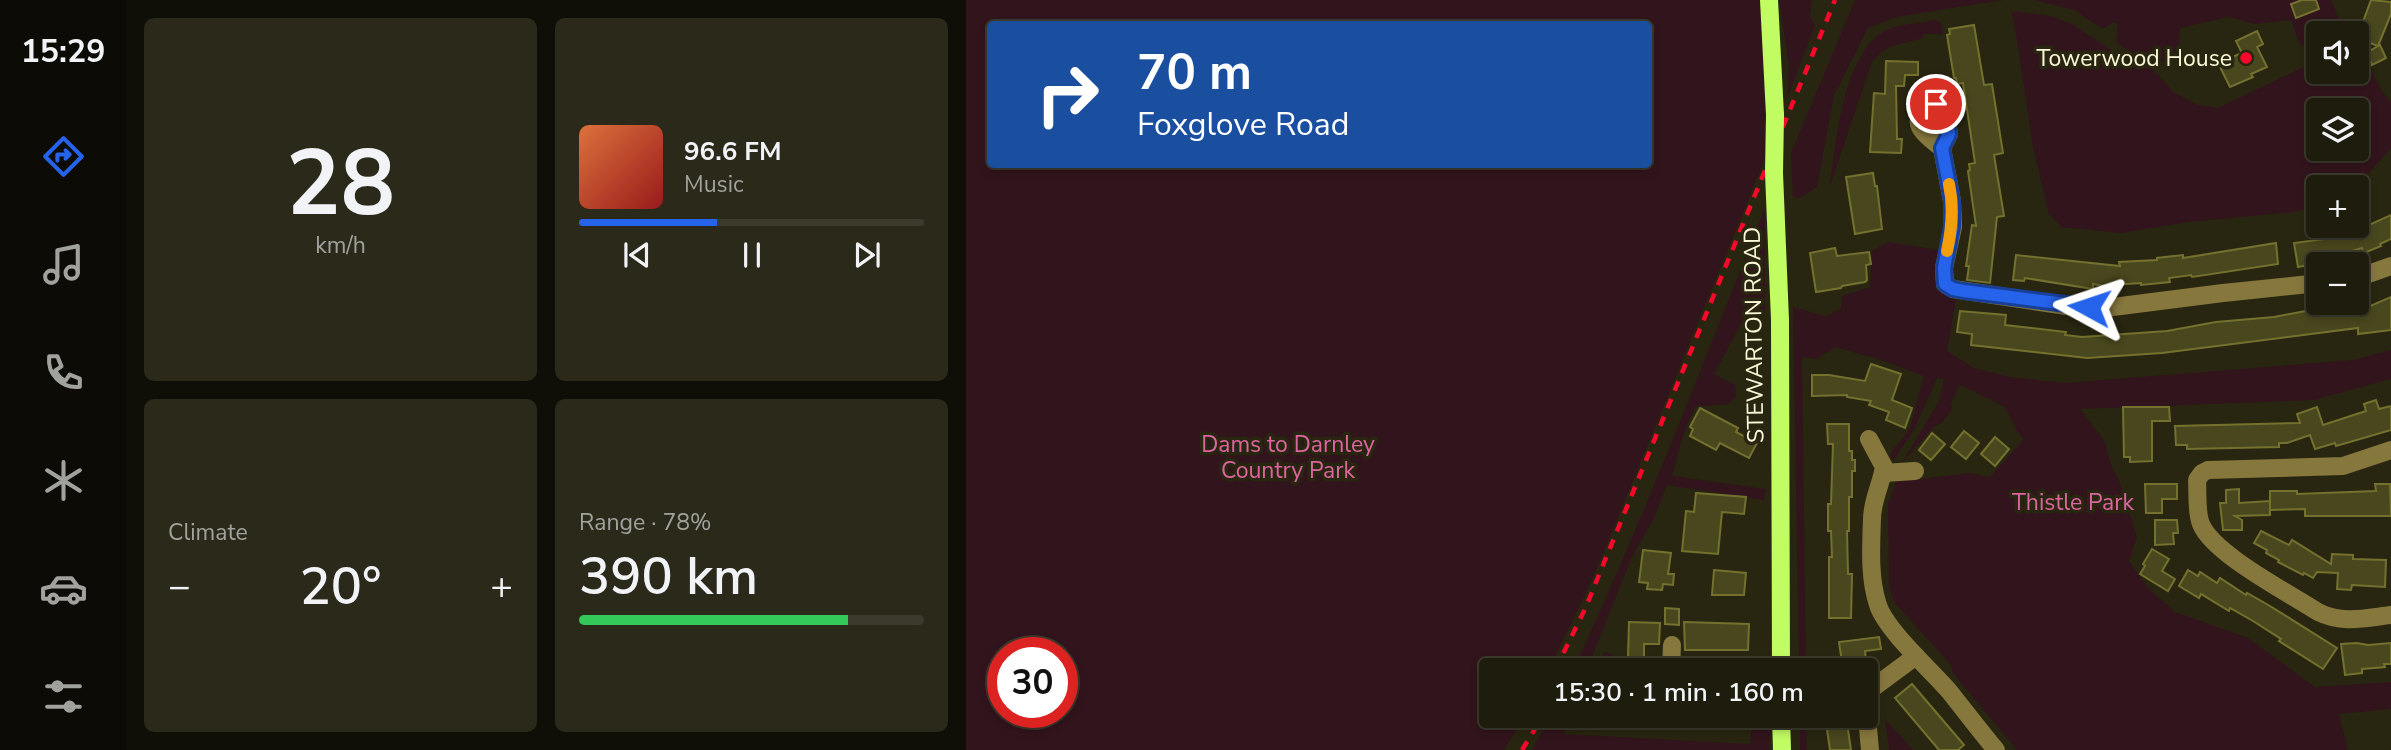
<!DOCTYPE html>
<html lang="en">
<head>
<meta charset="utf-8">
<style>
  :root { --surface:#1e1c0c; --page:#2b291a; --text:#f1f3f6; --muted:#a1a19d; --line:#3c3a2d; --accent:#2563eb }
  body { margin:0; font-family:"Nunito Sans",sans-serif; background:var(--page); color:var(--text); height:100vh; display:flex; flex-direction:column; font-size:26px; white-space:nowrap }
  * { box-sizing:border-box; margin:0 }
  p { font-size:23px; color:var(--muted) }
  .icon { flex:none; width:38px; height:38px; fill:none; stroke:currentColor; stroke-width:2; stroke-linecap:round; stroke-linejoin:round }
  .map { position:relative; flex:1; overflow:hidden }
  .panel { display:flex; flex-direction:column; gap:18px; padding:18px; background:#100f07; width:840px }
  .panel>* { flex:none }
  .banner { position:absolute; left:21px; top:21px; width:665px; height:147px; border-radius:7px; box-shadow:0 4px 10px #0003,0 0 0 2px var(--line); background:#1a4fa0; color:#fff; overflow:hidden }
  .fabs { position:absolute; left:1340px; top:21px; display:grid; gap:14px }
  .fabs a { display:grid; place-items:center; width:63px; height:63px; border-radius:7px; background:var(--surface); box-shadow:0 4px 10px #0003,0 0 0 2px var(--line); font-size:35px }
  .speed { position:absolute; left:21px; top:637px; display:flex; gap:14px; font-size:35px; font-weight:700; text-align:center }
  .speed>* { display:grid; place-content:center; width:91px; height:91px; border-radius:50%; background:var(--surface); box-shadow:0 4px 10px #0003,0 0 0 2px var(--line); line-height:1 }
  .speed .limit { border:10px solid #d22; background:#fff; color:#111 }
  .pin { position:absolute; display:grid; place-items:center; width:60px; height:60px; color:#fff; margin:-30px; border:4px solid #fff; border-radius:50%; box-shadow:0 2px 7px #0007 }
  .me { position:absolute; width:77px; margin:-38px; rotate:275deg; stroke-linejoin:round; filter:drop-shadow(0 0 5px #0008) }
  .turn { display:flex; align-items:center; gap:24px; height:147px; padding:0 35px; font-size:32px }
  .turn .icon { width:91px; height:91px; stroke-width:2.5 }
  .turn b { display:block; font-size:49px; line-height:60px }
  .big { font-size:52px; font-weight:600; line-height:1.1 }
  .panel .card { flex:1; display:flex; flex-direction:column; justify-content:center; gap:10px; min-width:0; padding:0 24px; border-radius:10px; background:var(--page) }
  .panel .dial { align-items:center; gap:0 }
  .dial b { font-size:91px; line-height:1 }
  .song { display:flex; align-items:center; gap:21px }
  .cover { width:84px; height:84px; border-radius:10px; background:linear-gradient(135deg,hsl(20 70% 55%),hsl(0 70% 35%)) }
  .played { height:7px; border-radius:4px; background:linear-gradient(90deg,var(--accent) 40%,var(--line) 40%) }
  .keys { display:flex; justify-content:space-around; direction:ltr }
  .heat { display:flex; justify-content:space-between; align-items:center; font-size:38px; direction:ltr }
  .charge { height:10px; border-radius:5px; background:linear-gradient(90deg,#34c759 78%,var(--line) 0) }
  .panel .tiles { flex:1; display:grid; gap:18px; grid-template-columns:repeat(2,1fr) }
  .trip { position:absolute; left:513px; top:658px; width:399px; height:70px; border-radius:7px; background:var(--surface); box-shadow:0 4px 10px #0003,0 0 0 2px var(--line); font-weight:600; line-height:70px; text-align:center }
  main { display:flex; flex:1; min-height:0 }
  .tabs { display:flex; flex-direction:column; width:126px; justify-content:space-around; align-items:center; background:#0c0b05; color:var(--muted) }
  .tabs .icon { width:49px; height:49px }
  .tabs .selected { color:var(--accent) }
  .tabs b { font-size:32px; color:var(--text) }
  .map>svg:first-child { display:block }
  .green { fill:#32141c; fill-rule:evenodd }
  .building { fill:#48471d; stroke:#74712f; stroke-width:2 }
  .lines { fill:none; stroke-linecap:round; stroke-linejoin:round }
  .minor { stroke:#86773d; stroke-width:18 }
  .major { stroke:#c1fc62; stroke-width:18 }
  .rail { stroke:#fa082b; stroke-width:4.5; stroke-dasharray:10 9; stroke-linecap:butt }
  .major-bridge { stroke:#c1fc62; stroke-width:18 }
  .route-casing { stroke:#184099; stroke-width:18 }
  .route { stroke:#2563eb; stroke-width:12 }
  .slow { stroke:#f59e0b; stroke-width:12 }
  .poi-dot { fill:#fa082b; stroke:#282610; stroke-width:2.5 }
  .labels { text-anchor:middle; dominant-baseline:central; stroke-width:7; stroke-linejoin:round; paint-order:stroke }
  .poi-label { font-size:23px; fill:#fef9d8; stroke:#282610; text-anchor:end }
  .street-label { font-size:23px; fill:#fef9d8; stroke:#282610 }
  .park-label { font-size:23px; fill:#de64a0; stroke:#282610 }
</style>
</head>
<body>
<main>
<nav class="tabs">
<b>15:29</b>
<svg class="icon selected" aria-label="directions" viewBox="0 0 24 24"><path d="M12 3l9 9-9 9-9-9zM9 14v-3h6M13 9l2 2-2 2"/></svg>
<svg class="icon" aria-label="music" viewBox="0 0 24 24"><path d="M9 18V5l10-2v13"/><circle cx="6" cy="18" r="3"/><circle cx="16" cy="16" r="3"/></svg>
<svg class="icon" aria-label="phone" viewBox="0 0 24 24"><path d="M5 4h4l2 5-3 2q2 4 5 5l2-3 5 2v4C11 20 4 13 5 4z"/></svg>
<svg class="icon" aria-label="climate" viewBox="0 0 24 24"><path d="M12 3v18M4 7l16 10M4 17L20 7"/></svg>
<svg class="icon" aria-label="car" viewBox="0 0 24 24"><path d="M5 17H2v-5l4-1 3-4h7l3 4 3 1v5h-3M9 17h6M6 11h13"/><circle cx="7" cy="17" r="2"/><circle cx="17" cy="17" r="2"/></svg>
<svg class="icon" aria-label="filters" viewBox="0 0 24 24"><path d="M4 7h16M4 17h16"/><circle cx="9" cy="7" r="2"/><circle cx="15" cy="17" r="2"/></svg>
</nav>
<section class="panel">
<div class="tiles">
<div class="card dial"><b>28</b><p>km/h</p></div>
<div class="card">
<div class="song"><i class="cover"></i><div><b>96.6 FM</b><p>Music</p></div></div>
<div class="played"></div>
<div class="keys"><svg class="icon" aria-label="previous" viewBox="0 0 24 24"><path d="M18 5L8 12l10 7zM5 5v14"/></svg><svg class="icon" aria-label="pause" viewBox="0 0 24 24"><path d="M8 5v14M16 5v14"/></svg><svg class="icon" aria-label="next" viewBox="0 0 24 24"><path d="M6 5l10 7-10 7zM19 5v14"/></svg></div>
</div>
<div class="card"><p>Climate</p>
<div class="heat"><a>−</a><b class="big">20°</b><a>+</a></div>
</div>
<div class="card"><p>Range · 78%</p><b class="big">390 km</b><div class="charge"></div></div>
</div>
</section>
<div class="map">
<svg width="1425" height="750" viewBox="0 0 1425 750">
  <rect width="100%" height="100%" fill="#282610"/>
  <g class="green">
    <path d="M0,0H804L809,135L630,571L583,670H525V716H559L538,750H0ZM24,24H682V164H24ZM37,653H96V712H37Z"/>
    <path d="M813,0H846L844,16L849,26L822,96L823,65Z"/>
    <path d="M889,0H1037L930,17L902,28L868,95L851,187L834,198L827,197L825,153Z"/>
    <path d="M1068,0H1365L1379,33H1353V72H1391V52C1409,67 1409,87 1425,102V148L1395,182L1387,187H1353V206L1327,212L1223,222L1155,233L1095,227L1083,214L1067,147L1050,34L1045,11L1085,16L1108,25L1167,65L1187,69L1207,92L1232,105L1252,108L1348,62L1342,51L1333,42L1325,20L1289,24L1263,17L1214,28L1212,56C1191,70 1165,56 1150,41L1152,24L1147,22L1137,29L1108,10ZM1353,110H1391V149H1353Z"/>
    <path d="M969,20L975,22L977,34H957V38C933,45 924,42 906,62L864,186C870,143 877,46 925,28C938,24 955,23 969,20Z"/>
    <path d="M799,208V313L783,309L748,374L769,385L770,397L762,404L729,407L718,432L706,476L800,489L798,500L701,485L689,516L665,559L621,670H607C678,519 737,363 799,208Z"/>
    <path d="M922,242L979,251L970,290L991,293L981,351L1008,368L1044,377L1099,383L1387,360L1425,350V379L1348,400L1114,409L1138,440L1147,470L1153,480L1171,537L1163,561L1182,588L1209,612L1282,638L1349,687L1425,682V709L1373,714L1382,750H1051L987,673L984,664L928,602L923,586L922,504L930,482L1004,473L1024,477L1058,439L1051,431L1039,407L994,385L985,403L986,409L976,423L968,427L936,463L973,401L978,379L971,378L949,428L927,461L924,454L944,428L958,376L912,359L869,347L851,359L836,357L840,670H833L827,307L859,316L875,309L876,296L904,287L906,251Z"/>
    <path d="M639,652L660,661L667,662V670H627Z"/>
    <path d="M584,716H604L598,734L784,744L787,716H805L804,750H566Z"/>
    <path d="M834,716H840L841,750H834Z"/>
    <path d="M919,719L947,750H923Z"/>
  </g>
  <g class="building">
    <path d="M1336,0H1350L1353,9L1330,18L1325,4Z"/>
    <path d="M1405,0L1425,2V14L1412,46L1414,45L1420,58L1406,65L1400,53L1412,46L1391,38Z"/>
    <path d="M1008,25L1018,85L1026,84L1037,153L1028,155L1038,216L1031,217L1024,283L1001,280L1003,266H1000L1006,225L1010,226L1002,171L1004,170L1003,164L1009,163L997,83L991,84L990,78H988L981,35L984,34L983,29Z"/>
    <path d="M1291,31L1297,44L1291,47L1301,67L1285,74L1287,77L1264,87L1252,63L1276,53L1270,41Z"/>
    <path d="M920,61L952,62V75H939L938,86H930L931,139H936L935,153L904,152L908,93L919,94Z"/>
    <path d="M907,173L909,186H911L916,229L889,234L880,177Z"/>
    <path d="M1425,215V239L1414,244L1415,246L1398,253L1396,248L1373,255V258L1367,260L1332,267L1328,243L1359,239L1358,237L1382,230L1383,234Z"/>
    <path d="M1310,243L1312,264L1226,277L1225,275L1203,278L1204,282L1175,285V283L1145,285V287L1127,284V289L1059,278L1058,281L1047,280L1050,255L1154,266L1153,262L1191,260V258L1217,255V258Z"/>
    <path d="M869,248L871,256L903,252L905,264L900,265L901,280L899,282L876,286L875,288L850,292L844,253Z"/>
    <path d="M1425,297V330L1392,334V328L1196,353L1121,358L1005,345L1006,334L991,332L994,311L1040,315L1039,325L1100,332L1099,335L1116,337L1201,331L1250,322L1308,317L1350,309L1365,308V310L1389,307L1388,303L1402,301V307Z"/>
    <path d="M905,364L935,374L926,400L946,408L939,428L920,420L923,412L903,405L905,401L881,397V395L846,396V375H863L899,381Z"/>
    <path d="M1410,400L1413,409L1425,406V430L1370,446L1369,443L1349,449L1344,435L1321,443H1313V447L1221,449V445H1210L1209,426L1334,423L1331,414L1351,407L1357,425L1400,411L1398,404Z"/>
    <path d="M1157,407H1203L1204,421H1186V461L1164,462V457H1158Z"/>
    <path d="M734,408L772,428L770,432L791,443L783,458L754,443L750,450L724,436L727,429L724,427Z"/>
    <path d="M861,424H883V451H886V460H889V471H886V497H883V531H881L882,574H886L885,618H863V557H866L865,531H862V504H865L867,444H862Z"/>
    <path d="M998,431L1013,443L1000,459L985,447Z"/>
    <path d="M966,433L979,444L965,460L953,450Z"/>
    <path d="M1029,437L1043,449L1029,466L1015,454Z"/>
    <path d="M1179,484H1211V499H1196V513H1180Z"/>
    <path d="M1409,484H1424L1425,516H1339V509L1304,510V491H1331V494L1410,491Z"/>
    <path d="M1273,489V503L1304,501V515L1269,516L1276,520V530H1257L1254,503H1260V490Z"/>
    <path d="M730,493L780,497L778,514L756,512L752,554L716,551L720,511L728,512Z"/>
    <path d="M1189,520H1211L1212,533H1207L1208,544L1189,545Z"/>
    <path d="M1295,531L1323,545L1326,540L1365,564L1366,554L1387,555V559L1420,560L1419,587L1386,585L1385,590L1371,589L1372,573L1351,572L1347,578L1338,573L1337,575L1312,562L1313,560L1300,553L1301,550L1288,543Z"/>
    <path d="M1186,549L1203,559L1196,571L1209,579L1202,591L1174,574L1179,566L1177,564Z"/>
    <path d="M677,550L705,553L702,574H708L707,585L697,584L696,590L681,589L682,583L673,582Z"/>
    <path d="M748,570L780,573L778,595H746Z"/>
    <path d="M1222,570L1232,576L1234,572L1251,583L1254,578L1280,595L1281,593L1304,606L1371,648L1357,669L1313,641L1315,639L1287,621L1264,608L1263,611L1235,594L1233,598L1213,586Z"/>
    <path d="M699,608L713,609V625L699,624Z"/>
    <path d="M663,622L694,623L693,644H678V658L662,657Z"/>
    <path d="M718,622L783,624L782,650H719Z"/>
    <path d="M913,637L915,649L899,651L900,660L876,663L873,642Z"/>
    <path d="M1391,643L1402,645L1425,643V664H1418L1419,667L1396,669V673L1379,675L1375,644Z"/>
    <path d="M869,657L871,670H847L845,661Z"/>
    <path d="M946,684L998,745L992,750H973L929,698Z"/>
    <path d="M859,716H880L885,750H864Z"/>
  </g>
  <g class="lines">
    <g class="minor">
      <path d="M976,148C969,143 958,135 954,127C948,114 963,104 974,105L979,110L983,134L976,148L986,201L987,227L978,268L979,284L987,289L1107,307L1139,308L1257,293L1353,283"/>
      <path d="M1391,278L1425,266"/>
      <path d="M903,439L918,467C915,485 906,501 906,519C905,547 903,578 912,605C920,630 965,670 983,691C999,711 1014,731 1030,750"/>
      <path d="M1425,450L1377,466L1242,470L1236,473L1231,480C1232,494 1230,512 1235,524C1247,554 1323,593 1352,612C1376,624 1399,618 1425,615"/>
      <path d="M917,473L949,471"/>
      <path d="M705,670L706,645"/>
      <path d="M900,705L904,690L950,656"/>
      <path d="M900,706L904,750"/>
    </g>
    <g class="major">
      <path d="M803,0L809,115"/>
      <path d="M808,173L814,320L815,670"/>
      <path d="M815,716L816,750"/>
    </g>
    <g class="rail">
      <path d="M589,670L619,609L869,0"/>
      <path d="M556,750L577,716"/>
    </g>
    <path class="major-bridge" d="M808,173L809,115"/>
  </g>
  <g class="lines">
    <g class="route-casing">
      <path id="route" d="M970,104H974L979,110L983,134L976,148L986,201V227L978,268L979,284L987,289L998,291L1123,307"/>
    </g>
    <use href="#route" class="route"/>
    <path class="slow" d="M981,251C986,228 988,207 983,184"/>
  </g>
  <circle class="poi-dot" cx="1280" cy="58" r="7"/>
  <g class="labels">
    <g class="poi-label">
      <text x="1266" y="58">Towerwood House</text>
    </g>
    <g class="street-label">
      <text transform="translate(788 335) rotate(-91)">STEWARTON ROAD</text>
    </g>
    <g class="park-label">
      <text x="322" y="444">Dams to Darnley<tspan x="322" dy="26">Country Park</tspan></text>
      <text x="1107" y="502">Thistle Park</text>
    </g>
  </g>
</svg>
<div class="fabs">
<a><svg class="icon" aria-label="sound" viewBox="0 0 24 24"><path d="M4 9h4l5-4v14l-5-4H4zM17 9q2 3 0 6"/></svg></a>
<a><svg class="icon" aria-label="layers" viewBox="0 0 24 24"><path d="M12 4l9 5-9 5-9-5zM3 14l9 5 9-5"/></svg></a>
<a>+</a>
<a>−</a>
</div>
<div class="speed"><div class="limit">30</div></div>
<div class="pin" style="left:970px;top:104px;background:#d93025"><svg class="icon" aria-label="arrive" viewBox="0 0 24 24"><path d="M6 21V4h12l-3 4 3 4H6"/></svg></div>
<svg class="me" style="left:1123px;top:307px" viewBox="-20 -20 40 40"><path d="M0-17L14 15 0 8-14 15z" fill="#2563eb" stroke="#fff" stroke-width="4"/></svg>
<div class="trip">15:30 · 1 min · 160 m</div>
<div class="banner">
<div class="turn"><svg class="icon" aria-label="right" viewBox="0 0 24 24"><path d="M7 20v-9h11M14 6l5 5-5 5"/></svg><div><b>70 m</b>Foxglove Road</div></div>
</div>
</div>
</main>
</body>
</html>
